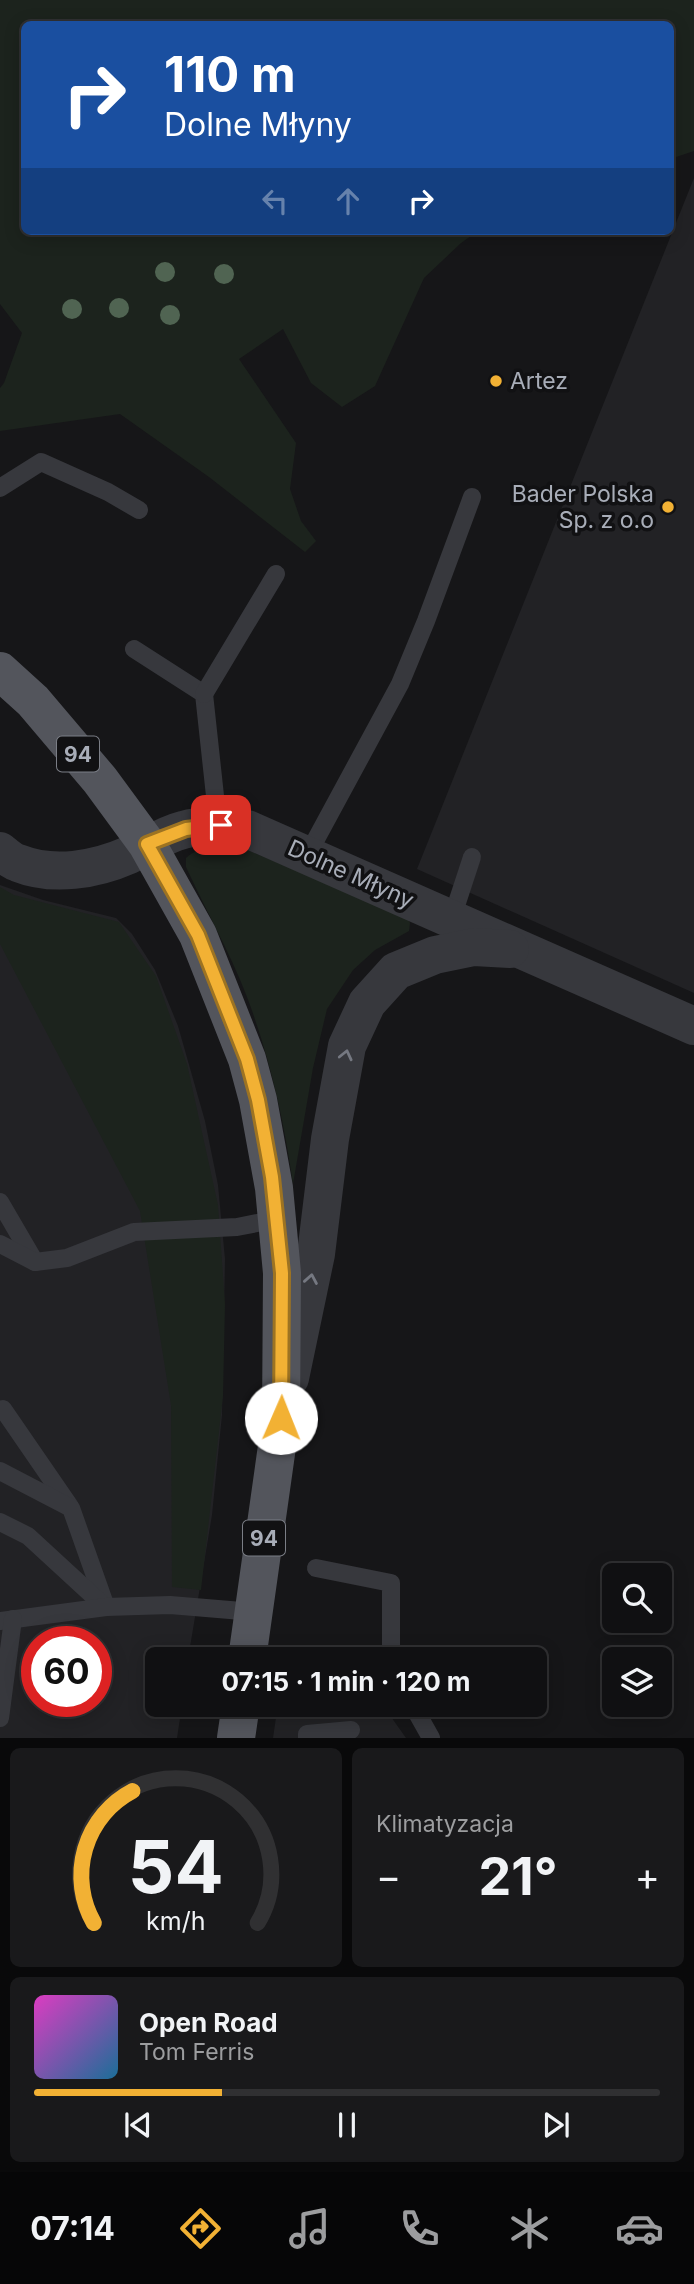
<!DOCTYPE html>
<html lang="pl">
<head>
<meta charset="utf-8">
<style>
  :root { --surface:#101012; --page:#19191b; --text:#f1f3f6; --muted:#9c9d9f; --line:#303032; --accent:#f2b134 }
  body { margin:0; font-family:Inter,sans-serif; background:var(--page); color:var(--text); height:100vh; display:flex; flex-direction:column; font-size:26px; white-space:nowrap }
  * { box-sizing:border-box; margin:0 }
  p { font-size:23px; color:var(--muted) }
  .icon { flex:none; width:38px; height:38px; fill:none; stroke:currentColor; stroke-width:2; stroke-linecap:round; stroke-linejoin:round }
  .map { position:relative; height:1738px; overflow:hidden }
  .side { display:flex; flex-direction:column; gap:10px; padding:10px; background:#09090a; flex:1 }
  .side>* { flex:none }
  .hud { position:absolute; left:21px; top:21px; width:653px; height:214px; border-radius:10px; box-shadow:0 4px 18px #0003,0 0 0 2px var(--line); background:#1a4fa0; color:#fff; overflow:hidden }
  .tools { position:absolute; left:602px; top:1563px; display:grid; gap:14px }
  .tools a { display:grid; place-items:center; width:70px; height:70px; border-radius:10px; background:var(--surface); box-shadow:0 4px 18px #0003,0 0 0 2px var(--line); font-size:35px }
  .speed { position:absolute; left:21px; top:1626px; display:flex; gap:14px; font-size:35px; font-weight:700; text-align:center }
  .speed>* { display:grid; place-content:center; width:91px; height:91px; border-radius:50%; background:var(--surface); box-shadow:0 4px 18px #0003,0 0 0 2px var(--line); line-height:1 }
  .speed .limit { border:10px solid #d22; background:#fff; color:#111 }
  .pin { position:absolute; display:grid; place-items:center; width:60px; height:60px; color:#fff; margin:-30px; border-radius:14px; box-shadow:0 4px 10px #0006 }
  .me { position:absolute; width:77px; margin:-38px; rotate:1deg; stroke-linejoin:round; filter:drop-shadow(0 0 5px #0008) }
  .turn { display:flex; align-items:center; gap:24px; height:147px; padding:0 28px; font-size:32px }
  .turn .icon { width:91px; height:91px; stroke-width:2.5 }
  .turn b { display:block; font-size:49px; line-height:60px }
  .lanes { display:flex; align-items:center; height:66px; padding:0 28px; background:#0003; justify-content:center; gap:35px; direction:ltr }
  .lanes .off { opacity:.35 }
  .big { font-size:52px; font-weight:700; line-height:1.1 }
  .side .widget { flex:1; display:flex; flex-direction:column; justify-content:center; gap:10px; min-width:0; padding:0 24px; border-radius:10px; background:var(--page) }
  .side .dial { align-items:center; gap:0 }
  .dial svg { height:182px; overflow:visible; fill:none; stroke:var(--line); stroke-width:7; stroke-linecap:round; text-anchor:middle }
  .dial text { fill:var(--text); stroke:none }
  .song { display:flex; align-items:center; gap:21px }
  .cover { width:84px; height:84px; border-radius:10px; background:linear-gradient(135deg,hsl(310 70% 55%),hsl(200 70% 35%)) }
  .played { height:7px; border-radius:4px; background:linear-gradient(90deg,var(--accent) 30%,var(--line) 30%) }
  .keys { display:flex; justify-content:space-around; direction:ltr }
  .heat { display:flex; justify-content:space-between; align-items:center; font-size:38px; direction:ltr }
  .side .tiles { flex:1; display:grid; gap:10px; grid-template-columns:1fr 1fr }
  .widget:last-child { grid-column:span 2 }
  .trip { position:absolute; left:145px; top:1647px; width:402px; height:70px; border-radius:10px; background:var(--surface); box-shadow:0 4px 18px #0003,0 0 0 2px var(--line); font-weight:700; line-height:70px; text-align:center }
  .tab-bar { display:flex; height:112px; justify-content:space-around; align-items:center; background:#060607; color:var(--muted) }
  .tab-bar .icon { width:49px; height:49px }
  .tab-bar .active { color:var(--accent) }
  .tab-bar b { font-size:32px; color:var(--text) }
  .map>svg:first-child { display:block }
  .built { fill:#222225; fill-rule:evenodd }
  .green { fill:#1c231d }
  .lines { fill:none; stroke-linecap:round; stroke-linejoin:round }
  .service { stroke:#37383d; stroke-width:18 }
  .tertiary { stroke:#37383d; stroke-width:38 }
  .primary { stroke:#53555c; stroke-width:38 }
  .tree { fill:#506452 }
  .oneway { stroke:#757881 }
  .route-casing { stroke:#9d7322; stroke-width:18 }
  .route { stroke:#f2b134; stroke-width:12 }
  .poi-dot { fill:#f2b134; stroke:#111113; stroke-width:2.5 }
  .labels { text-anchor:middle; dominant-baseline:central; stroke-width:7; stroke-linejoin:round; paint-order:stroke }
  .shield { fill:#111113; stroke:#7b7e86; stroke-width:2 }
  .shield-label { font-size:21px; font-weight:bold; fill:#a8adb8 }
  .poi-label { font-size:23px; fill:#a8adb8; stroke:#111113; text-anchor:start }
  .street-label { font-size:23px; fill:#a8adb8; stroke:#111113 }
</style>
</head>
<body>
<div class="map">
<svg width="694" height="1738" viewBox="0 0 694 1738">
  <rect width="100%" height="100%" fill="#161618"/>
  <g class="built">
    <path d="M694,178V993L417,869Z"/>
    <path d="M0,885L43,900L116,918L132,934L155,970L178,1026L205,1121L218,1185L225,1259L222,1415L212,1515L188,1659H158V1704L182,1705L177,1738H0ZM37,1642H96V1701H37Z"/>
    <path d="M278,1704L387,1705L389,1714L406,1738H273Z"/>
  </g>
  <g class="green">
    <path d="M0,0H694V151L670,159V24H24V231H478L461,243L424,278L375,386L342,407L311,383L283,329L239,359L296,443L290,489L301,521L316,541L305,552L209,477L120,414L0,431V388L4,383L22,333L0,304Z"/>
    <path d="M238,846L407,917L410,923L409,931L375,950L353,970L327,1009L313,1068L293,1184C284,1120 270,1058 247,997C230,952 206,911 186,867V858C200,845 220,847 238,846Z"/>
    <path d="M0,887L14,895L119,922L156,976L187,1064L218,1205L225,1304L223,1396L201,1590L172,1587L171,1405L140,1211L0,944Z"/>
  </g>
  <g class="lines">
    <g class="service">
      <path d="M0,488L41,462L108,492L139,510"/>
      <path d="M134,649L204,694L216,805L221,825"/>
      <path d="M204,694L276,574"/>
      <path d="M308,854L400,684L426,621L472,497"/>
      <path d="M452,918L472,857"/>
      <path d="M0,1202L35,1262"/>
      <path d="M0,1244L35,1262L67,1258L134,1232L237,1227L278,1219"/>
      <path d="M3,1409L69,1505"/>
      <path d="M0,1471L71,1508L106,1607"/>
      <path d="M0,1522L28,1536L103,1605"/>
      <path d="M316,1568L391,1583V1659"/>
      <path d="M0,1621L106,1607L170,1605L254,1612"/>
      <path d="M412,1704L431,1738"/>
      <path d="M0,1718L13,1619"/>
      <path d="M307,1738V1734L351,1730"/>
    </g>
    <g class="tertiary">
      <path d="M0,851C5,855 11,861 18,863C53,877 95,870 129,855C147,847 163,835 183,830C204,824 226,826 247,829L694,1026"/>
      <path d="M290,1378L316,1254L330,1139L347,1046L367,1003L396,971L435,955L474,947L510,949"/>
    </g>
    <g class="primary">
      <path d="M0,671L33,701L100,780L147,844L198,935L247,1059L258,1100L274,1188L282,1273L281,1418L247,1659"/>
      <path d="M236,1738L241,1704"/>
    </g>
  </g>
  <g class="tree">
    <circle cx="165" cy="272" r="10"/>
    <circle cx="224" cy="274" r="10"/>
    <circle cx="119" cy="308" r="10"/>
    <circle cx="72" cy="309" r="10"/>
    <circle cx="170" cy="315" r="10"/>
  </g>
  <defs><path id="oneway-chevron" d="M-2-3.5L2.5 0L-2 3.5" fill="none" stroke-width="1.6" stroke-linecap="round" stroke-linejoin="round" transform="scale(1.75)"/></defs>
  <g class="oneway">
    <use href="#oneway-chevron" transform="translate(346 1055) rotate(-77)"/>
    <use href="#oneway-chevron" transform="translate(311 1279) rotate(-80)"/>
  </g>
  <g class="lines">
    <g class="route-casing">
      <path id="route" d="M221,825L186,829L147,844L198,935L247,1059L258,1100L272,1177L282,1273L281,1418"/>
    </g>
    <use href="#route" class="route"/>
  </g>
  <g class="poi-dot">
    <circle cx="496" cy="381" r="7"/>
    <circle cx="668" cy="507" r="7"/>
  </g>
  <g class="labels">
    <g class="shield">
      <rect x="57" y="736.5" width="42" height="35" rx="5"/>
      <rect x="243" y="1520.5" width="42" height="35" rx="5"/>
    </g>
    <g class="shield-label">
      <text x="78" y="754">94</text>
      <text x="264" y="1538">94</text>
    </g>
    <g class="poi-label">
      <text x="510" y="381">Artez</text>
      <text x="654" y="494" text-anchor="end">Bader Polska<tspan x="654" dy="26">Sp. z o.o</tspan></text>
    </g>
    <g class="street-label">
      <text transform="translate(351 874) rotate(24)">Dolne Młyny</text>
    </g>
  </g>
</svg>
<div class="tools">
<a><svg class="icon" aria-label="search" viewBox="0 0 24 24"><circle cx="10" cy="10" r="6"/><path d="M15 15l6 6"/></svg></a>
<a><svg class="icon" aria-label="layers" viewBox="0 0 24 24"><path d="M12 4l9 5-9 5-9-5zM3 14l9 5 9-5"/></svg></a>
</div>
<div class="speed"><div class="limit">60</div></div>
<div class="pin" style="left:221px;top:825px;background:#d93025"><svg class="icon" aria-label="arrive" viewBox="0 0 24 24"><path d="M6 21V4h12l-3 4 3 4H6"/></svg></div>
<svg class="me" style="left:281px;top:1418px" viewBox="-20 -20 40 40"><circle r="19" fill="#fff"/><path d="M0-13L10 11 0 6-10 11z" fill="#f2b134"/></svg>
<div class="trip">07:15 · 1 min · 120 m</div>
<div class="hud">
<div class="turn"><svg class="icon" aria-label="right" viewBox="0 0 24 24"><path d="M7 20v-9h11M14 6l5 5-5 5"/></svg><div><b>110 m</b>Dolne Młyny</div></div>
<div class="lanes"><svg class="icon off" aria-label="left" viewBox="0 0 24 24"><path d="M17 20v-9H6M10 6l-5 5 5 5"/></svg><svg class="icon off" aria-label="ahead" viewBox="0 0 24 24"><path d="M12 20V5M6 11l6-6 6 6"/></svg><svg class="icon" aria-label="right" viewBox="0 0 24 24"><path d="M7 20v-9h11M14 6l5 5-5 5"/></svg></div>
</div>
</div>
<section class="side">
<div class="tiles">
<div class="widget dial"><svg viewBox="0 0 100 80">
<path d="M14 69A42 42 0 1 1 86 69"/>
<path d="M14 69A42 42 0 0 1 31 11" stroke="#f2b134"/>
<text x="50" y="56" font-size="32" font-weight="700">54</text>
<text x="50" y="72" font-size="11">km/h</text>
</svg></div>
<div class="widget"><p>Klimatyzacja</p>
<div class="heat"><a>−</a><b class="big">21°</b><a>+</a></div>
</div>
<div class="widget">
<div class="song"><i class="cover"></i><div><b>Open Road</b><p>Tom Ferris</p></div></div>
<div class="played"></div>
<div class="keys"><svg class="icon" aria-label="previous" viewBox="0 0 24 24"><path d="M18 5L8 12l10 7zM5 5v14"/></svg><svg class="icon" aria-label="pause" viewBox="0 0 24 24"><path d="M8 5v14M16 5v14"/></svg><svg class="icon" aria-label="next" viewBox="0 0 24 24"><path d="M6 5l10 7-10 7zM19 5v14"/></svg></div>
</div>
</div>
</section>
<nav class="tab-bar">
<b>07:14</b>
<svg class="icon active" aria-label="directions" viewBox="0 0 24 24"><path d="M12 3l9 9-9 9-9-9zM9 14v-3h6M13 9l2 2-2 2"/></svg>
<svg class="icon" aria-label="music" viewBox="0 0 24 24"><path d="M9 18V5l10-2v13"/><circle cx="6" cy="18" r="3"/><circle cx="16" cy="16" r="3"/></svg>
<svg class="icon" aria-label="phone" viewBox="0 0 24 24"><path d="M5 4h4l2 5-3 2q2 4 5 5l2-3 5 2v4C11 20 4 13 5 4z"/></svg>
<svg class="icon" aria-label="climate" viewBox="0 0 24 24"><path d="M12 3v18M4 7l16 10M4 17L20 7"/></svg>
<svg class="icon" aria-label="car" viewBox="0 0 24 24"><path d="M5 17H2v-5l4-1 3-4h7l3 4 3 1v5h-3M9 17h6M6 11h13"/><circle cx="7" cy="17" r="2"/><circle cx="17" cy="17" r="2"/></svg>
</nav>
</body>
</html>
